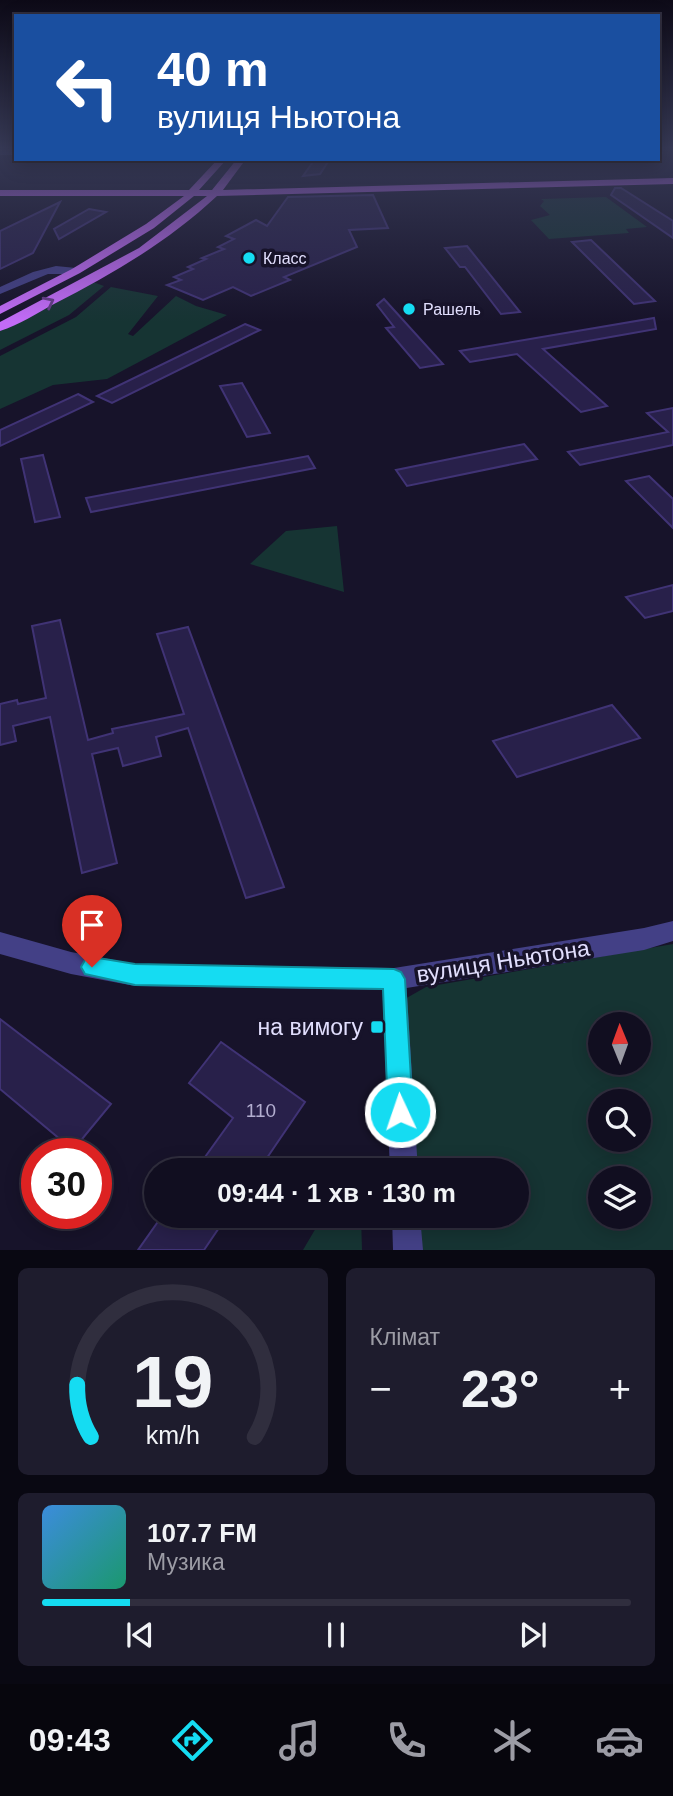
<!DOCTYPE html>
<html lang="uk">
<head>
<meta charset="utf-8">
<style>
  :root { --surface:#110e20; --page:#1e1c2d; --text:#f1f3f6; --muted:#9c9ca5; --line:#302e3e; --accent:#15dcf2 }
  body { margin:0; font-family:Helvetica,sans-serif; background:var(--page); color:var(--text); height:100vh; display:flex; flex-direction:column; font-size:26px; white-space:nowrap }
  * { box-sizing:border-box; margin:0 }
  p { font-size:23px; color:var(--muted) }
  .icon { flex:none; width:38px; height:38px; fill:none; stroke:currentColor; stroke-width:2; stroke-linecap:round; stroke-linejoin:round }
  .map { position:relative; height:1250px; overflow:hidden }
  .panel { display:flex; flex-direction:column; gap:18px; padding:18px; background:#090812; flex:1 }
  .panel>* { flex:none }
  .guide { position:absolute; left:14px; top:14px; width:646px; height:147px; border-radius:0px; box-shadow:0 4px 18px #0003,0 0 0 2px var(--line); background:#1a4fa0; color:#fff; overflow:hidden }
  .needle { width:46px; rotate:359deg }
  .controls { position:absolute; left:588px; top:1012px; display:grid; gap:14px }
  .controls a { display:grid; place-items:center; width:63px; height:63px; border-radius:50%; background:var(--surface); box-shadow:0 4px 18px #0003,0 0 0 2px var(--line); font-size:35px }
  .speed { position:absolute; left:21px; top:1138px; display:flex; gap:14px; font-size:35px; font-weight:700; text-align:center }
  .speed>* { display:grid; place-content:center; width:91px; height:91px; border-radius:50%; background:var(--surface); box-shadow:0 4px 18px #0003,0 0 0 2px var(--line); line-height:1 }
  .speed .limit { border:10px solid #d22; background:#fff; color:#111 }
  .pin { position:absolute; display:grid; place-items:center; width:60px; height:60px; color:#fff; margin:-72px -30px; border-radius:50% 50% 50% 0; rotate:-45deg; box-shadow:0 0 7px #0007 }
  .pin .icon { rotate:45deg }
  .me { position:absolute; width:77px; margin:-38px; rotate:357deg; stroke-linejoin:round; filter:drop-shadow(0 0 5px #0008) }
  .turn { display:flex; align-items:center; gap:24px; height:147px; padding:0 28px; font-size:32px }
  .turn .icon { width:91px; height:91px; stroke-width:2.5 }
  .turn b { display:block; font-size:49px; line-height:60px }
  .big { font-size:52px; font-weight:700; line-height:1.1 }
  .panel .card { flex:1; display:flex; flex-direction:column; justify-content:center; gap:10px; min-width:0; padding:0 24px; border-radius:10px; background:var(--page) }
  .panel .dial { align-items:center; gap:0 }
  .dial svg { height:182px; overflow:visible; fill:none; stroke:var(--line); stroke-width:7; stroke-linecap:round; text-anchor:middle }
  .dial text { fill:var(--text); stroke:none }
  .song { display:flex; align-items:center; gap:21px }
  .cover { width:84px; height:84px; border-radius:10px; background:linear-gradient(135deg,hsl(210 70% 55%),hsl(160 70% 35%)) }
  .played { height:7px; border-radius:4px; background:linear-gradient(90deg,var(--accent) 15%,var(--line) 15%) }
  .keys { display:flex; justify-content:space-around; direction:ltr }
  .heat { display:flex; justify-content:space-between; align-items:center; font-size:38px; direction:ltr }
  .panel .tiles { flex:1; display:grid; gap:18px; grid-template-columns:1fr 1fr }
  .card:last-child { grid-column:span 2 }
  .trip { position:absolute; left:144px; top:1158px; width:385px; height:70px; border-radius:35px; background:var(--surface); box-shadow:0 4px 18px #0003,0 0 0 2px var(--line); font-weight:700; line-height:70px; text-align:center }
  .dock { display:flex; height:112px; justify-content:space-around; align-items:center; background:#07060d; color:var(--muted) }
  .dock .icon { width:49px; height:49px }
  .dock .on { color:var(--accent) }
  .dock b { font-size:32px; color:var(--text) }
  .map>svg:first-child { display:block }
  .green { fill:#163433; fill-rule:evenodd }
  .building { fill:#28204a; stroke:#403375; stroke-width:2 }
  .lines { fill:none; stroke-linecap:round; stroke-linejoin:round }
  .minor { fill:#434086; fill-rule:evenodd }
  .tertiary { fill:#434086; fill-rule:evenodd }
  .primary { fill:#c26bf7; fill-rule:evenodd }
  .oneway { stroke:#643b86 }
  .route { fill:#15dcf2; stroke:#0e8f9d; stroke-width:2 }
  .poi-dot { fill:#15dcf2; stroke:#17132a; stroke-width:2.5 }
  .labels { text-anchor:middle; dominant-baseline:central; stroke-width:7; stroke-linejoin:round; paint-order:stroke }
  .far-poi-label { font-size:16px; fill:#e1defd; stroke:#17132a; text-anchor:start }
  .near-number-label { font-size:19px; fill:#b3aed0 }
  .near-street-label { font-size:23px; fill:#e1defd; stroke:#17132a }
  .near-poi-label { font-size:23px; fill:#e1defd; stroke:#17132a; text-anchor:end }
</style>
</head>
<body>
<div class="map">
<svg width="673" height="1250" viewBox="0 0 673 1250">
  <rect width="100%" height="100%" fill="#17132a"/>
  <g class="green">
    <path d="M606,197L647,227L626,229L629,233L549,239L531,220L550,215L540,206L544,201L541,199Z"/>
    <path d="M93,282L104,286L69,315L0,350V329Z"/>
    <path d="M111,287L158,296L128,334L133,336L176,296L196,306L227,315L107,379L53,385L0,409V356L76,317Z"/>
    <path d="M337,526L344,592L250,564L286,531Z"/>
    <path d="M673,944V1250H419L417,1216H516V1171H414L403,1000L426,987ZM600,1024H639V1062H600ZM600,1101H639V1139H600ZM600,1178H639V1216H600Z"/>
    <path d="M323,1216H361L362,1250H303Z"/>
  </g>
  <g class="building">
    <path d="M315,159H330L320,174L303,176Z"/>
    <path d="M615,188H621L673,221V238L611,195Z"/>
    <path d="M373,195L388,228L349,230L357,247L284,277L290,280L251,296L233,287L203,300L167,285L181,280L174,277L193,269L188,267L206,259L202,258L224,249L218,247L234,239L226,236L256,220L267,226L288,197Z"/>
    <path d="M60,202L33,253L0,269V231Z"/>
    <path d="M89,209L106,212L59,239L54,229Z"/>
    <path d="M591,240L655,301L634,304L572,242Z"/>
    <path d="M467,246L520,312L501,314L465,267H460L445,248Z"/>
    <path d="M384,299L443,364L420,368L386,328L394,327L377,305Z"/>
    <path d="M654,318L656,329L543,349L607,406L581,412L517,354L470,362L460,351Z"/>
    <path d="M245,324L260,330L112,403L97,396Z"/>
    <path d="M242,383L270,433L247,437L220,386Z"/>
    <path d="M78,394L93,402L0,446V430Z"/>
    <path d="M673,408V445L580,465L568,452L668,432L647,413Z"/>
    <path d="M524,444L537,459L407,486L396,470Z"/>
    <path d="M43,455L60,517L35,522L21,459Z"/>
    <path d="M308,456L315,468L91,512L86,498Z"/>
    <path d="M649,476L673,499V528L626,481Z"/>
    <path d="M673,585V611L645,618L626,597Z"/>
    <path d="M60,620L88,740L113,733L112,729L184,714L157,634L188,627L284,887L246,898L188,728L156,737L161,756L123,766L118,748L92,754L117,863L82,873L50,717L13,726L16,741L0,745V704L17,700L18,704L46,698L32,626Z"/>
    <path d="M612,705L640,738L517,777L493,741Z"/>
    <path d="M0,1019L111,1104L73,1150L0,1089Z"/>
    <path d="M221,1042L305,1102L258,1171H195L233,1118L189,1083Z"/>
    <path d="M162,1216H227L204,1250H138Z"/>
  </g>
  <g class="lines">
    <g class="minor">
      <rect x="0" y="149" width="16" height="6"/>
      <path d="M56,266L76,268L81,271L76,274H48L0,294V287L33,272Z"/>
      <path d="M394,968L403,971L406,979L418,1171H390L382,979L385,971Z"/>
      <path d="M392,1216H420L423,1250H393Z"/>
    </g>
    <path class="tertiary" d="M673,921V941L644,950L394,990L135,986L71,974L0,954V932L71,952L135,964L394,968L644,928Z"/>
    <path class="primary" d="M218,159H227L199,190H212L237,159H246L223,190L673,178V184L217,196C169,241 113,274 54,304C37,313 19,325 0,331V322L139,248L207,196H194L154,228L80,273L0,314V306L72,269L146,224L184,196H0V190H189Z"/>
  </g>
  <defs><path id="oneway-chevron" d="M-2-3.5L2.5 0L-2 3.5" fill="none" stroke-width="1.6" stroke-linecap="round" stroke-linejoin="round" transform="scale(1.75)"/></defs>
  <use class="oneway" href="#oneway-chevron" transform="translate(49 302) rotate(-27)"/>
  <linearGradient id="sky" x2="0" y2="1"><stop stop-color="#0d0a17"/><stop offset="0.46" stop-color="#363955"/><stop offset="1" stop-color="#363955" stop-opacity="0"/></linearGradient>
  <rect width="673" height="322" fill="url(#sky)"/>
  <path class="route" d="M92,957L135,964L394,969L401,972L405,979L413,1112L409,1121L400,1125L392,1121L388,1112L383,989L135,985L85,974L81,967L85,960Z"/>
  <g class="poi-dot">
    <circle cx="249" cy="258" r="7"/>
    <circle cx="409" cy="309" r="7"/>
    <rect x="370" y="1020" width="14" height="14" rx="3.5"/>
  </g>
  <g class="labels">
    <g class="far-poi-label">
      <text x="263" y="258">Класс</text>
      <text x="423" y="309">Рашель</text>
    </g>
    <g class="near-number-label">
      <text x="261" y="1110">110</text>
    </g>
    <g class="near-street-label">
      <text transform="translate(503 961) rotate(-9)">вулиця Ньютона</text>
    </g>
    <g class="near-poi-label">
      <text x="363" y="1027">на вимогу</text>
    </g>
  </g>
</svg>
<div class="controls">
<a><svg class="needle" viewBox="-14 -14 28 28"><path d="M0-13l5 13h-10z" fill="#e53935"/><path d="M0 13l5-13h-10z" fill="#9c9ca5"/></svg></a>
<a><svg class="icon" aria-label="search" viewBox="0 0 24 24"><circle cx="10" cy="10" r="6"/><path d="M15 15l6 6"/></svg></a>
<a><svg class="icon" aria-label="layers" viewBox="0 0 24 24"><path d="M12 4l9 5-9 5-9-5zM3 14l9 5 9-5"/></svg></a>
</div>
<div class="speed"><div class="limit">30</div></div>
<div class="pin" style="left:92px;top:967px;background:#d93025"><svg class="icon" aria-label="arrive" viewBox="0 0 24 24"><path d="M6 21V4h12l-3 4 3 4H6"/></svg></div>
<svg class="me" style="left:400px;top:1112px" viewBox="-20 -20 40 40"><circle r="17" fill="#15dcf2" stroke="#fff" stroke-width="3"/><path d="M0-11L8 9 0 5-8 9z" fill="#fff"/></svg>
<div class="trip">09:44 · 1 хв · 130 m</div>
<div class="guide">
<div class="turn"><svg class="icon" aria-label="left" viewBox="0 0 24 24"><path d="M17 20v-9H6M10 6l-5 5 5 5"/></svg><div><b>40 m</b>вулиця Ньютона</div></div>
</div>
</div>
<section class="panel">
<div class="tiles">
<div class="card dial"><svg viewBox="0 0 100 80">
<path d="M14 69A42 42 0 1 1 86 69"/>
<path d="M14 69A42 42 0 0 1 8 46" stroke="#15dcf2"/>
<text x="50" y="56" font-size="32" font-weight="700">19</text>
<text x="50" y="72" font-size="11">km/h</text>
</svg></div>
<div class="card"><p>Клімат</p>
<div class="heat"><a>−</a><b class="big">23°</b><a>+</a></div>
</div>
<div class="card">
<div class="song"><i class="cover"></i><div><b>107.7 FM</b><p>Музика</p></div></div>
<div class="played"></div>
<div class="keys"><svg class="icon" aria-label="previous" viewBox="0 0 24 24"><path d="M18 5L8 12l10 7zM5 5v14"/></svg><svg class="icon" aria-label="pause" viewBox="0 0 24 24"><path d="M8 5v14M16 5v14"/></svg><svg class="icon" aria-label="next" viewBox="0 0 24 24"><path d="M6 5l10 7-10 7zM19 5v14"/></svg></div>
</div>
</div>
</section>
<nav class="dock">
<b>09:43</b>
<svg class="icon on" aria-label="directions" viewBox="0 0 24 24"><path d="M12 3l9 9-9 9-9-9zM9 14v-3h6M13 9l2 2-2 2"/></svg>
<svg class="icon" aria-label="music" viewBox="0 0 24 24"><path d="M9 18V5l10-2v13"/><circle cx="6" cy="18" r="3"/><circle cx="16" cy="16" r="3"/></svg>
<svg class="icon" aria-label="phone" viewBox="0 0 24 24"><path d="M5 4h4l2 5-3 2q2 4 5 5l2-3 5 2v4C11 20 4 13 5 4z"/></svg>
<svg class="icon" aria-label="climate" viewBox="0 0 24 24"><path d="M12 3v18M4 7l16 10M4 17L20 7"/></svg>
<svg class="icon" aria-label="car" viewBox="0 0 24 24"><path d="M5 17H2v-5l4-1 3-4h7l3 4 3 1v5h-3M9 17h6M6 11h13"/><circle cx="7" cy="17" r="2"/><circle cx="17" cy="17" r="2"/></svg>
</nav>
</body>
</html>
